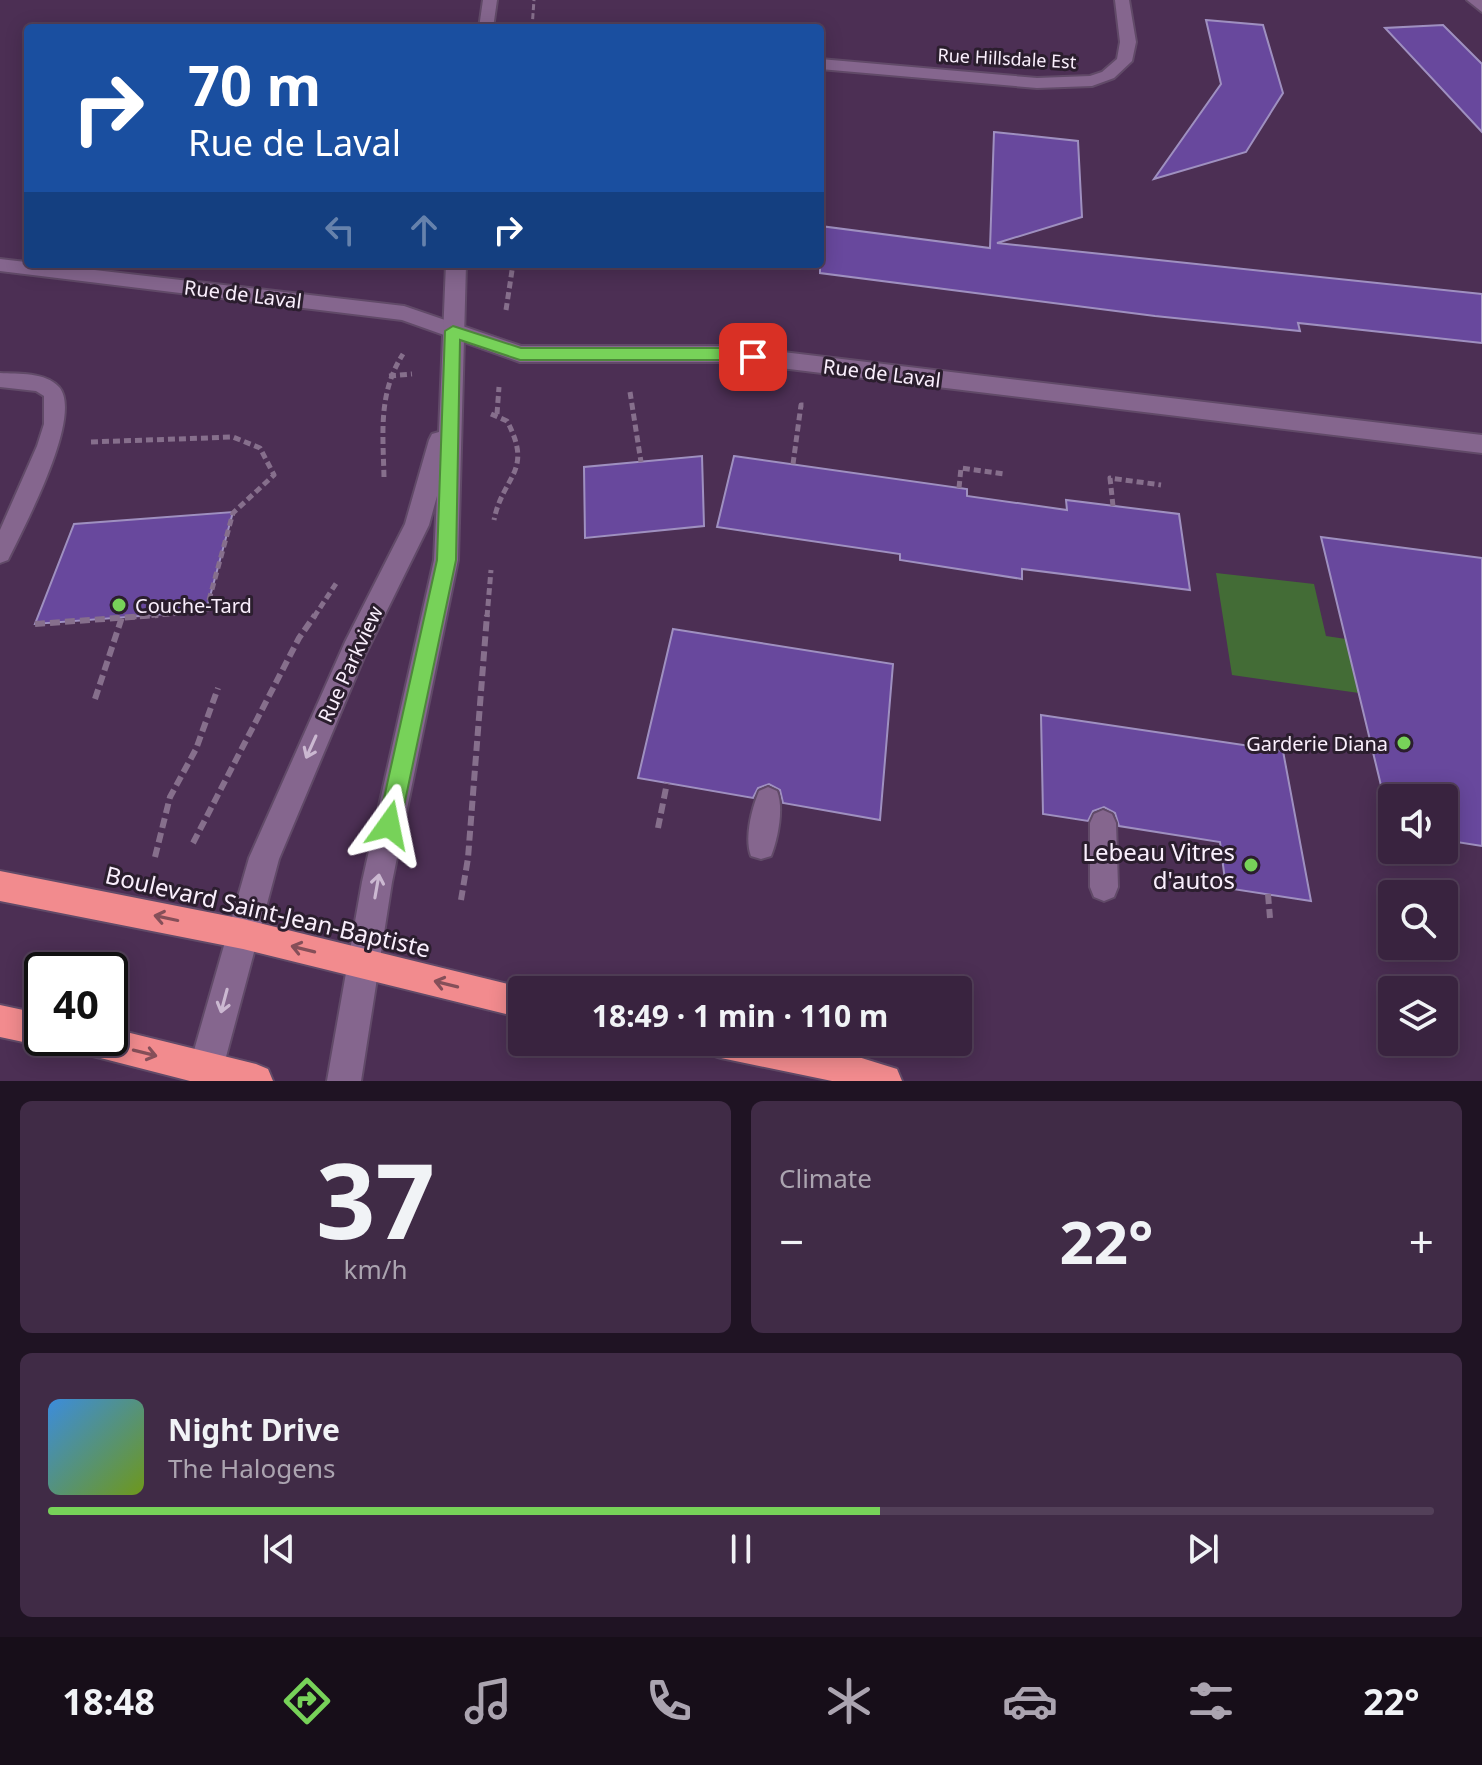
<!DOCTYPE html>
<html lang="en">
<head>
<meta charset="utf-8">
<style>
  :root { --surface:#39233f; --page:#402b46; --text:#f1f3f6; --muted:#aba4b0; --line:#534059; --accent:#77d259 }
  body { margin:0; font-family:"Noto Sans",sans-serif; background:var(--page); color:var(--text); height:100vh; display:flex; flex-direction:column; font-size:30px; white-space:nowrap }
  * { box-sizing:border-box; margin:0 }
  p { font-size:26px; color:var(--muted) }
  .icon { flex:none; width:44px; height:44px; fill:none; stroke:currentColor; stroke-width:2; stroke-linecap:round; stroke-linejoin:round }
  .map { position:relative; height:1081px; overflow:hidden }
  .panel { display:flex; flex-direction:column; gap:20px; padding:20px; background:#1f1323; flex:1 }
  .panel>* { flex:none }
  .banner { position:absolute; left:24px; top:24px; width:800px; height:244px; border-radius:8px; box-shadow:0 4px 20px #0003,0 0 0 2px var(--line); background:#1a4fa0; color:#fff; overflow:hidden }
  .fabs { position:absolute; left:1378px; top:784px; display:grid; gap:16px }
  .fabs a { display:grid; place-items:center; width:80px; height:80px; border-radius:8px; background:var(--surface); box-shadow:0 4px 20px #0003,0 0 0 2px var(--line); font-size:40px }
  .speed { position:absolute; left:24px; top:952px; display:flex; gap:16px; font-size:40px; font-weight:700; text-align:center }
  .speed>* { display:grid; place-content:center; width:104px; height:104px; border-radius:50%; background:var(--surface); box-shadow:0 4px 20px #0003,0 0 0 2px var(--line); line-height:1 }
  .speed .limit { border:4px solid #111; border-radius:12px; background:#fff; color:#111 }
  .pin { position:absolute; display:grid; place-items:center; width:68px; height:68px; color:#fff; margin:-34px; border-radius:16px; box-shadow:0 4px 12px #0006 }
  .me { position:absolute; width:88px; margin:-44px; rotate:12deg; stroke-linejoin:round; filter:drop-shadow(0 0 6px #0008) }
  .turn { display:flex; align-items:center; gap:28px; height:168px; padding:0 32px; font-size:36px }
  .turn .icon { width:104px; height:104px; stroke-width:2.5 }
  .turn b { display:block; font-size:56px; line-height:68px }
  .lanes { display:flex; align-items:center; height:76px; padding:0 32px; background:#0003; justify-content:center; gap:40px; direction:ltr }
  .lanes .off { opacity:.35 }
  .big { font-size:60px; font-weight:700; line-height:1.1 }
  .panel .widget { flex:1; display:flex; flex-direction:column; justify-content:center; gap:12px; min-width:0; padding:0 28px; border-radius:12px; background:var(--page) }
  .panel .dial { align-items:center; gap:0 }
  .dial b { font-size:104px; line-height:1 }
  .song { display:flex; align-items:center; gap:24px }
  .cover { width:96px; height:96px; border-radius:12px; background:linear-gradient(135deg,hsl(210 70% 55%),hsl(80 70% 35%)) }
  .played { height:8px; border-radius:4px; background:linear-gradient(90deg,var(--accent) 60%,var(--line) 60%) }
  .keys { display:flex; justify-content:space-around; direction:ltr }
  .heat { display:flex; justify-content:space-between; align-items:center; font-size:44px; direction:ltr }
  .panel .tiles { flex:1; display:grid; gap:20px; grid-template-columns:1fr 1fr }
  .widget:last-child { grid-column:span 2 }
  .trip { position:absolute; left:508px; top:976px; width:464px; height:80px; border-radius:8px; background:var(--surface); box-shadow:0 4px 20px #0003,0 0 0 2px var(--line); font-weight:700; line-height:80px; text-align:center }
  .menu { display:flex; height:128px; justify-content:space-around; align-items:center; background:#170e19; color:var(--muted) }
  .menu .icon { width:56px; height:56px }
  .menu .active { color:var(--accent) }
  .menu b { font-size:36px; color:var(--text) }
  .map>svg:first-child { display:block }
  .green { fill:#436c36 }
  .building { fill:#68489d; stroke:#9f90c0; stroke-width:2 }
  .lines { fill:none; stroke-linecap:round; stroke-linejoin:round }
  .lane-casing { stroke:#614a68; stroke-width:4 }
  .street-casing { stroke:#614a68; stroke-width:4 }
  .secondary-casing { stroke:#614a68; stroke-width:4 }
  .highway-casing { stroke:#614a68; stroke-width:4 }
  .path-far2 { stroke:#866f8c; stroke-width:3; stroke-dasharray:6 3; stroke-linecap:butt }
  .path-far1 { stroke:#866f8c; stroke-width:5; stroke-dasharray:7 4; stroke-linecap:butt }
  .path { stroke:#866f8c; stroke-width:6; stroke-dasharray:10 5; stroke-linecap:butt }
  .lane { fill:#85668e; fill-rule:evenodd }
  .street { fill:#85668e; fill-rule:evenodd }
  .secondary { fill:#85668e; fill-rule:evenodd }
  .highway { fill:#f28b8e; fill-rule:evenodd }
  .oneway { stroke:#cbb8d1 }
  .oneway2 { stroke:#854f59 }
  .route { fill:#77d259; stroke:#4d883a; stroke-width:2 }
  .poi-dot { fill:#77d259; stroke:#2b1e2e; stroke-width:3 }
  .labels { text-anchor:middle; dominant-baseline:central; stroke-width:6; stroke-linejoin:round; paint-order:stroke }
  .far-street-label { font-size:18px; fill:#faeffd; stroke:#2b1e2e }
  .street-label { font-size:20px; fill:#faeffd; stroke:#2b1e2e }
  .poi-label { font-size:20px; fill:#faeffd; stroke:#2b1e2e; text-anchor:start }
  .near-poi-label { font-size:24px; fill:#faeffd; stroke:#2b1e2e; text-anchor:end }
  .near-street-label { font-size:24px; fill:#faeffd; stroke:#2b1e2e }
</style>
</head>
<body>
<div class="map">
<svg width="1482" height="1081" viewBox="0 0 1482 1081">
  <rect width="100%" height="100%" fill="#4c2f54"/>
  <path class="green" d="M1216,573L1314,584L1326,636L1346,639L1359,693L1232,675Z"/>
  <g class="building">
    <path d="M1206,20L1263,25L1283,93L1246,152L1154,179L1221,84Z"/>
    <path d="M1443,25L1482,64V132L1385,28Z"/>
    <path d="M994,132L1078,141L1082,217L997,243L1482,294V343L1298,323L1300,331L1155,316L820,273V226L990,248Z"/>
    <path d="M702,456L704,526L585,538L584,467Z"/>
    <path d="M734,456L967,489V496L1067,510L1066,500L1179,514L1190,590L1022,569V579L900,560V554L717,527Z"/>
    <path d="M233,512L206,611L35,624L74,524Z"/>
    <path d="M1321,537L1482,558V846L1444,840V798H1392V831Z"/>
    <path d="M673,629L893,664L880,820L783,803L780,790L769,784L758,788L753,798L638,778Z"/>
    <path d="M1041,715L1283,751L1311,901L1226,888L1220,842L1119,826L1115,813L1104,807L1093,811L1088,821L1043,814Z"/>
  </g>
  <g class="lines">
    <g class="lane-casing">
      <g id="lane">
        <path d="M0,373C18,374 46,372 59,387C84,415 23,529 8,560L0,563V530L37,446L44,424V396L36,391L0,387Z"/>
        <path d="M768,787L777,791C784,808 778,838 771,856L761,859L751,856C744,838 752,808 759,791Z"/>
        <path d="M1103,810L1112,814L1116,823L1118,887L1114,897L1104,901L1094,897L1090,887V823L1094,814Z"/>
      </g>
    </g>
    <g class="street-casing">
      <g id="street">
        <path d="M1115,0H1129L1136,42L1132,61L1114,78L1092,86L1037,88L820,69V59L1037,78L1090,76L1102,72L1117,59L1120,42Z"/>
        <path d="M1467,0H1482V12Z"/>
        <path d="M0,259L404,306L521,346H732L1482,435V453L732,362H520L402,320L0,271Z"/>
      </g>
    </g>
    <g class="secondary-casing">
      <g id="secondary">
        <path d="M483,0H497L493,28H479Z"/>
        <path d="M446,264H466L458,560L392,882L361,1081H327L362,882L434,560L437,496L429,525L365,655L279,859L223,1068L218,1080L197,1081L189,1068L249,858L345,642L405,524L429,440L432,434L439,432Z"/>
      </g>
    </g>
    <g class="highway-casing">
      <g id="highway">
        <path d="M0,871L243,919L532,990H522V1018L243,949L0,901Z"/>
        <path d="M0,1005L42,1014V1038H55L54,1042L42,1046L0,1037Z"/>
        <path d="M110,1028L256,1064L268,1069L273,1081H190L85,1054L73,1050L69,1038H110Z"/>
        <path d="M705,1042H810L897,1069L902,1081H832L721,1058L709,1054Z"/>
      </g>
    </g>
    <path class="path-far2" d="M532,28L534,0"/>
    <g class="path-far1">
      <path d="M506,310L513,264"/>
      <path d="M389,376L412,374"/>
      <path d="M630,392L641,462"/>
      <path d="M491,414L507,421C534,472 503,475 494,520"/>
      <path d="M497,414L499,387"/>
      <path d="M91,442L233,437L260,448L274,475L233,513L206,611L132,617"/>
      <path d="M793,464L801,405H805"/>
      <path d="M384,477C383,433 378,393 403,354"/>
      <path d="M959,488L961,468L1004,474"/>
      <path d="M1113,506L1110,478L1161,485"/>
      <path d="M314,617L337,582"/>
      <path d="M487,617L491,570"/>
    </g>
    <g class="path">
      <path d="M35,624L158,615"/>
      <path d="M95,699L122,617"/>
      <path d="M658,828L667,783"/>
      <path d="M193,843L299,638L315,615"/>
      <path d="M155,857L170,797L196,749L218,688"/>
      <path d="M1268,894L1270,918"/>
      <path d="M461,900L468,858L487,615"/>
    </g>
    <use href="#lane" class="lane"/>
    <use href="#street" class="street"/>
    <use href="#secondary" class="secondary"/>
    <use href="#highway" class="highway"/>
  </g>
  <defs><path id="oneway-shaft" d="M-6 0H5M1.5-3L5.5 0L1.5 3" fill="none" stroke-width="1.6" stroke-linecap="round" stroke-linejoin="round" transform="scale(2)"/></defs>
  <g class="oneway">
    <use href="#oneway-shaft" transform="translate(311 747) rotate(114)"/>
    <use href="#oneway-shaft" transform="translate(377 886) rotate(-80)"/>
    <use href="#oneway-shaft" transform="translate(224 1001) rotate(105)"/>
  </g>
  <g class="oneway2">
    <use href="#oneway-shaft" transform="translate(166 918) rotate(-168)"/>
    <use href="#oneway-shaft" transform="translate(303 949) rotate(-166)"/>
    <use href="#oneway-shaft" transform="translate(446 984) rotate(-166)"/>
    <use href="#oneway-shaft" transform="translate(145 1053) rotate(14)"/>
  </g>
  <path class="route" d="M453,326L521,348H732L753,351L761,357L753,363L732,360H520L460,340L456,560L400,825L397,833L389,836L382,833L378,825L437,560L445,331Z"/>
  <g class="poi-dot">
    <circle cx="119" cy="605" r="8"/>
    <circle cx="1404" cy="743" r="8"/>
    <circle cx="1251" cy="865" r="8"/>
  </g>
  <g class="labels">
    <g class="far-street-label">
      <text transform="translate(1007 58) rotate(3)">Rue Hillsdale Est</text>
    </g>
    <g class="street-label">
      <text transform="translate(243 294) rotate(7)">Rue de Laval</text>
      <text transform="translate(882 373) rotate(7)">Rue de Laval</text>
      <text transform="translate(350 664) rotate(-65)">Rue Parkview</text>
    </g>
    <g class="poi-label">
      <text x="135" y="605">Couche-Tard</text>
      <text x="1388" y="743" text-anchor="end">Garderie Diana</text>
    </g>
    <g class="near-poi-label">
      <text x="1235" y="851">Lebeau Vitres<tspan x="1235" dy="28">d'autos</tspan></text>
    </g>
    <g class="near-street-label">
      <text transform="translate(268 911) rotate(13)">Boulevard Saint-Jean-Baptiste</text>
    </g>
  </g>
</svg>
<div class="fabs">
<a><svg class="icon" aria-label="sound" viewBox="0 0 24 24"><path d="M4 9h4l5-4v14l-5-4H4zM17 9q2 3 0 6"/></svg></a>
<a><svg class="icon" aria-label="search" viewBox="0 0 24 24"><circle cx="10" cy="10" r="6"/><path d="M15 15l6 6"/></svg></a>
<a><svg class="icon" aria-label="layers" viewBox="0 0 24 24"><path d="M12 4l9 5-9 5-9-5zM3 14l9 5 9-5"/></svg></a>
</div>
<div class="speed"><div class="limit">40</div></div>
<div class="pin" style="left:753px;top:357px;background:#d93025"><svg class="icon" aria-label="arrive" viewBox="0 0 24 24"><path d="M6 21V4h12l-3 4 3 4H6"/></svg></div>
<svg class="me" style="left:389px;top:825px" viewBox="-20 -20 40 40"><path d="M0-17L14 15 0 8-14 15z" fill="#77d259" stroke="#fff" stroke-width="4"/></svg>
<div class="trip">18:49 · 1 min · 110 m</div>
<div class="banner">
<div class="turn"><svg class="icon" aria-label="right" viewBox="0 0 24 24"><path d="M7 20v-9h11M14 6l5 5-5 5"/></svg><div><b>70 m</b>Rue de Laval</div></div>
<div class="lanes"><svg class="icon off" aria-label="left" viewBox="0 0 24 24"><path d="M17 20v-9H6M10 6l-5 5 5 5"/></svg><svg class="icon off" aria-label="ahead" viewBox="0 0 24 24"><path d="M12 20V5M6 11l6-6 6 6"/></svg><svg class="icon" aria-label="right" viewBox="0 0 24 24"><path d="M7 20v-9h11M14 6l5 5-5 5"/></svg></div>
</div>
</div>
<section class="panel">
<div class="tiles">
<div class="widget dial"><b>37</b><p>km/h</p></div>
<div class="widget"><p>Climate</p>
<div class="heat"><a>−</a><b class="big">22°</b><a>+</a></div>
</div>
<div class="widget">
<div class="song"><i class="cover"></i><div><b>Night Drive</b><p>The Halogens</p></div></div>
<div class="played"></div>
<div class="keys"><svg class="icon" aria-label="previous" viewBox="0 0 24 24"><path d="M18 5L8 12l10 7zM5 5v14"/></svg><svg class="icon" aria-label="pause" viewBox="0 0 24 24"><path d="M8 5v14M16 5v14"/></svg><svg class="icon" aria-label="next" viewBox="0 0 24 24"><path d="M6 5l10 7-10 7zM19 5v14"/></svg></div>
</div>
</div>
</section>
<nav class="menu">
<b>18:48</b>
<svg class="icon active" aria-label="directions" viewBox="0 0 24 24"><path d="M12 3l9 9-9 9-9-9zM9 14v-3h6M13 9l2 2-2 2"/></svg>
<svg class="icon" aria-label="music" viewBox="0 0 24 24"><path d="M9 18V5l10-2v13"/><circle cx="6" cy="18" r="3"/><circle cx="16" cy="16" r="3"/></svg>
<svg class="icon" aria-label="phone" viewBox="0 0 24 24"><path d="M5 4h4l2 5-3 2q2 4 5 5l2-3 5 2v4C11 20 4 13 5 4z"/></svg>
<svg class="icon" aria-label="climate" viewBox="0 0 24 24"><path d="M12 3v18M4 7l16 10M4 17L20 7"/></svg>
<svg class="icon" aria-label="car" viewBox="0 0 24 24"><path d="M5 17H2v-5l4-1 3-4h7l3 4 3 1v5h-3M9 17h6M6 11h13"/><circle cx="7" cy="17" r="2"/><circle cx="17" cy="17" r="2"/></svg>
<svg class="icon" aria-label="filters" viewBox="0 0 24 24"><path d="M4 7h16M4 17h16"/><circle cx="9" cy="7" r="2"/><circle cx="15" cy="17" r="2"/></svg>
<b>22°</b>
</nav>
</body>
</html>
